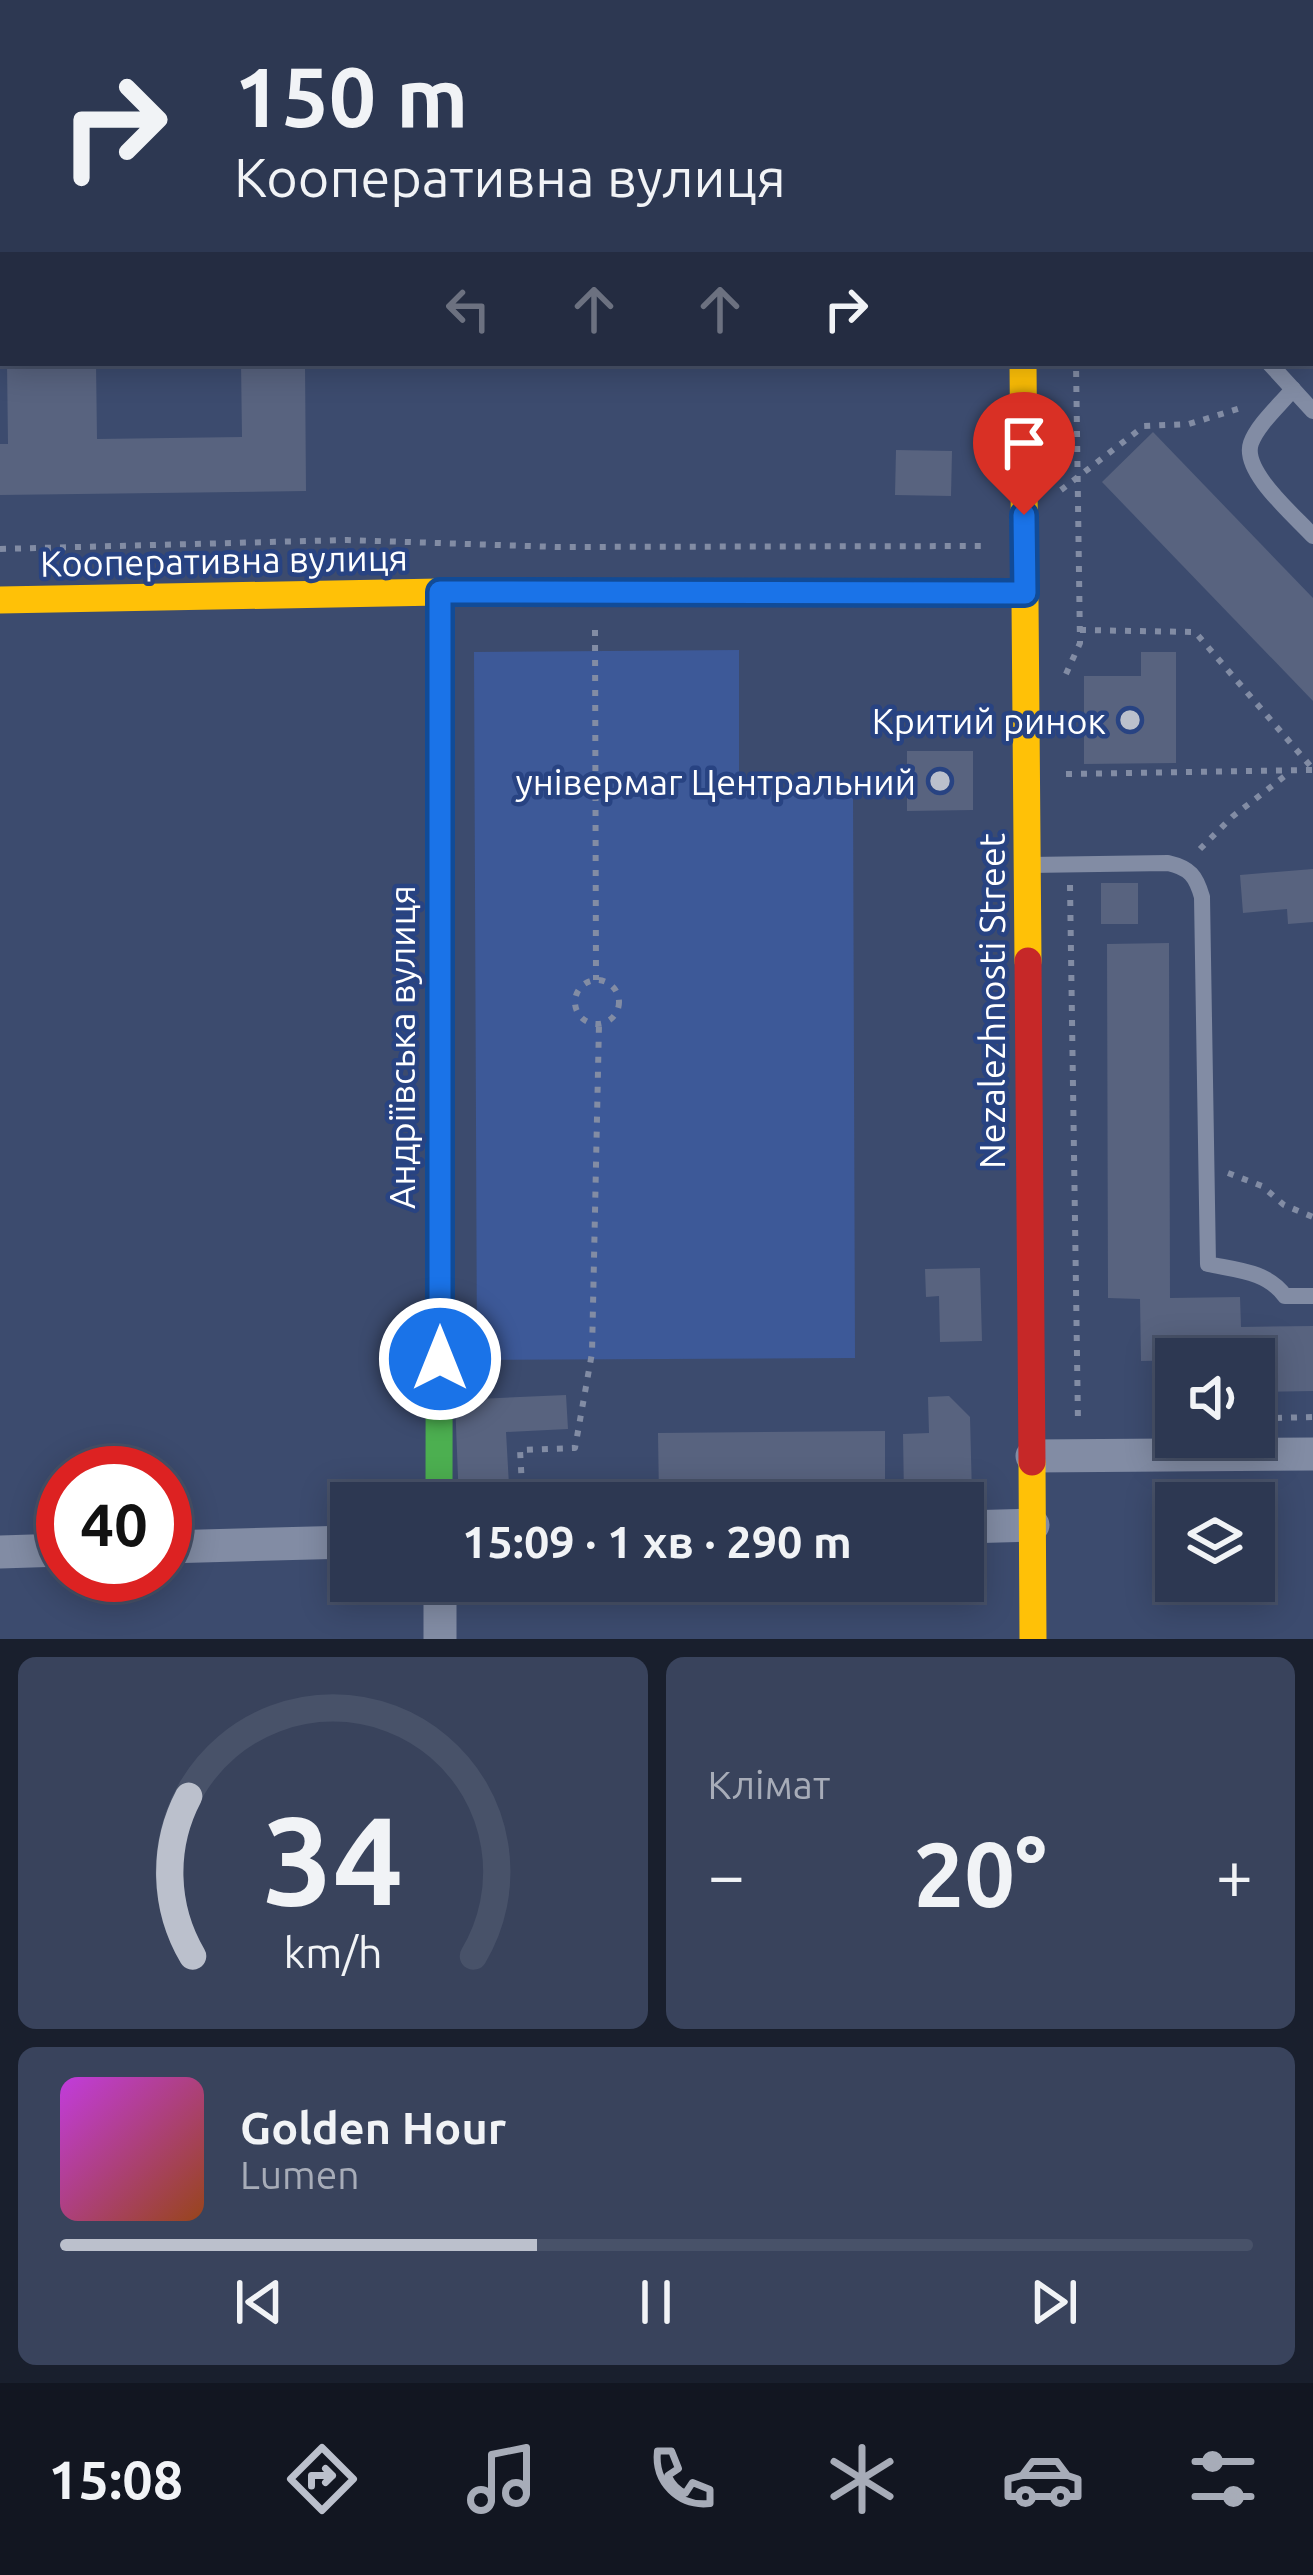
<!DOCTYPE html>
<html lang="uk">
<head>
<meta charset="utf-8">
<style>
  :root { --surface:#2d3852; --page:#39435c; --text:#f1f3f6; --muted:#a7acb8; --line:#485269; --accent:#bbc0cc }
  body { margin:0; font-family:Ubuntu,sans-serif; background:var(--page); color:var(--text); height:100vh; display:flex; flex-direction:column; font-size:45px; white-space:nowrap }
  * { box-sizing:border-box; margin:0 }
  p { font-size:39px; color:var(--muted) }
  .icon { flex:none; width:66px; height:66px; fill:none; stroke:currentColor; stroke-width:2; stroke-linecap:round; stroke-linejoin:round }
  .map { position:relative; height:1639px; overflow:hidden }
  .side { display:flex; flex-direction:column; gap:18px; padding:18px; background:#191f2d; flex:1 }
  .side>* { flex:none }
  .guide { position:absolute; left:0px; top:0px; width:1314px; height:366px; box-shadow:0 6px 30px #0003,0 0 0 3px var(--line); background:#2d3852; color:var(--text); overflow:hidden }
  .buttons { position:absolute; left:1155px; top:1338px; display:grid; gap:24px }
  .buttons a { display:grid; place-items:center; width:120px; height:120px; border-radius:0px; background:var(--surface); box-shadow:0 6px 30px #0003,0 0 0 3px var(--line); font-size:60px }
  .speed { position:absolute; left:36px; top:1446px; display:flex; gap:24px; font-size:60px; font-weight:700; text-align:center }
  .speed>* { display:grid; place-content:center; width:156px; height:156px; border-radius:50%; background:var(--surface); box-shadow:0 6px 30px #0003,0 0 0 3px var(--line); line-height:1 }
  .speed .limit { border:18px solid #d22; background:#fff; color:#111 }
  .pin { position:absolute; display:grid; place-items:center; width:102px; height:102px; color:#fff; margin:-123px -51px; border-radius:50% 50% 50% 0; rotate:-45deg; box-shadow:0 0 12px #0007 }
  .pin .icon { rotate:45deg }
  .me { position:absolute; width:132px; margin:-66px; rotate:0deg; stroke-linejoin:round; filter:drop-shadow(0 0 9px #0008) }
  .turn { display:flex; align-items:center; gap:42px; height:252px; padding:0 36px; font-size:54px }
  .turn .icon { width:156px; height:156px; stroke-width:2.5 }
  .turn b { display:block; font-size:84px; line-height:102px }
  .lanes { display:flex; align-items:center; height:114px; padding:0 36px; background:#0003; justify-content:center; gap:60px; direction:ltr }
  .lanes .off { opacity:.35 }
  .big { font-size:90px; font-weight:700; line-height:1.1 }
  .side .tile { flex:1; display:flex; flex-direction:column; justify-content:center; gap:18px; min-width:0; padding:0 42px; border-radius:18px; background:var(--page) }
  .side .dial { align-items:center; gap:0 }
  .dial svg { height:312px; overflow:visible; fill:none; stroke:var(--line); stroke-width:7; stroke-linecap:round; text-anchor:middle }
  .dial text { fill:var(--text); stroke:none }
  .song { display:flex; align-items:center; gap:36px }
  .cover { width:144px; height:144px; border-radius:18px; background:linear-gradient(135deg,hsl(290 70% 55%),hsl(20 70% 35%)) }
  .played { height:12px; border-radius:6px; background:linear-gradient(90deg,var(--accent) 40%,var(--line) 40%) }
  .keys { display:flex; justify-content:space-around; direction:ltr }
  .heat { display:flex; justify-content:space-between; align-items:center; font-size:66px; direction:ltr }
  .side .tiles { flex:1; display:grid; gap:18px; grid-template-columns:1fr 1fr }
  .tile:last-child { grid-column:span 2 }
  .trip { position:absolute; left:330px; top:1482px; width:654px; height:120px; border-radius:0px; background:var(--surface); box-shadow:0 6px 30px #0003,0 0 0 3px var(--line); font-weight:700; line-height:120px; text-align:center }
  .menu { display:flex; height:192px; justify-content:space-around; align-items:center; background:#121621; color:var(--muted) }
  .menu .icon { width:84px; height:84px }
  .menu .active { color:var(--accent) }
  .menu b { font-size:54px; color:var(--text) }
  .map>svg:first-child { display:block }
  .green { fill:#3d5998 }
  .building { fill:#58637f }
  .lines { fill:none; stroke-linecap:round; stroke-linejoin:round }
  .path { stroke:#828ca4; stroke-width:6; stroke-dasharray:6 9; stroke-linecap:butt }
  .lane { stroke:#828ca4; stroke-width:16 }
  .street { stroke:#828ca4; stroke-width:33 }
  .fast { stroke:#4caf50; stroke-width:27 }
  .slow { stroke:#ffc107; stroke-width:27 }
  .jam { stroke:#c62828; stroke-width:27 }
  .route-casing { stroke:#114b97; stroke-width:30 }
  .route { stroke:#1a73e8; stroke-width:21 }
  .poi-dot { fill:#bbc0cc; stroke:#284382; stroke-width:4.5 }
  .labels { text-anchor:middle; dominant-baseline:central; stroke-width:9; stroke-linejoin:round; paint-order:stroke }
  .street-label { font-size:36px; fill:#fff; stroke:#284382 }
  .poi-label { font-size:36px; fill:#fff; stroke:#284382; text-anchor:end }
</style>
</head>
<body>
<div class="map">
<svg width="1313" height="1639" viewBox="0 0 1313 1639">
  <rect width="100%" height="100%" fill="#3c4b6e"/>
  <path class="green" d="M739,650V791H853L855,1358L477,1360L474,652Z"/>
  <g class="building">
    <path d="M7,363H96L97,439L242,437L241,363H305L306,491L0,495V444H8Z"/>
    <path d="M1153,432L1313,598V701L1102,482Z"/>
    <path d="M896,450L952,451L951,496L895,495Z"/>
    <path d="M1141,652H1176V763L1084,764V676H1141Z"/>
    <path d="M907,751H973V810L907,811Z"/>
    <path d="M1313,869V922L1288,924L1287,909L1243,913L1240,875Z"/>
    <rect x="1101" y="883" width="37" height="41"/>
    <path d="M1169,943L1170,1298L1240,1297L1241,1327L1313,1326V1391L1254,1392V1359L1141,1361L1140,1299L1108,1298L1107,944Z"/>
    <path d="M980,1268L982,1341L940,1342L939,1296L926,1297L925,1269Z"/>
    <path d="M566,1395L568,1429L506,1432L510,1503H459L455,1400Z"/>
    <path d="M949,1396L970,1417L972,1495L904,1497L903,1434L929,1433L928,1397Z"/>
    <path d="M885,1431V1496L659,1498L658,1433Z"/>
  </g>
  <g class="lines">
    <g class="path">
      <path d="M977,0V3"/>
      <path d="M1311,68L1313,69"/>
      <path d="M1061,490L1144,426L1189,424L1244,407"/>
      <path d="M0,549L347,540L558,547L983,546"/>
      <path d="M595,630L596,980"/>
      <path d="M1080,630L1195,632L1313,769"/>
      <path d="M1066,674L1080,643L1076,363"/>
      <path d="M1066,774L1313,770"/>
      <path d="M1200,849L1232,817L1290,772"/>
      <path d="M1070,885L1078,1422"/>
      <circle cx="597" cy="1002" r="22"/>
      <path d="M1228,1173L1262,1186L1284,1205L1313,1217"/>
      <path d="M1276,1418L1313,1417"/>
      <path d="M523,1503L520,1450L575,1448L592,1353L599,1024"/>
    </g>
    <g class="lane">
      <path d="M1249,0L1251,3"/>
      <path d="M1269,363L1313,411"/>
      <path d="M1293,389C1280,405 1258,424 1251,443C1241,471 1295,516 1313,536"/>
      <path d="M1029,865L1168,863C1190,868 1196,876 1202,897L1208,1264C1236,1270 1267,1271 1285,1296H1313"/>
    </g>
    <g class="street">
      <path d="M1021,0V3"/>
      <path d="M1032,1456L1313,1454"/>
      <path d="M963,1527L1033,1525"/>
      <path d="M165,1547L351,1542"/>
      <path d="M0,1552L63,1550"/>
      <path d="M440,1581V1639"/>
    </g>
    <g class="fast">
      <path d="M670,592L1025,593"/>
      <path d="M439,1503L440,592"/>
    </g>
    <g class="slow">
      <path d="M1023,363L1028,961"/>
      <path d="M0,600L440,592H670"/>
      <path d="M1032,1462L1033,1639"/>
    </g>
    <path class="jam" d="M1028,961L1032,1462"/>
  </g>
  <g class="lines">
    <g class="route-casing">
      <path id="route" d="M440,1359V592L1025,593L1024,515"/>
    </g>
    <use href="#route" class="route"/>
  </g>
  <g class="poi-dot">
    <circle cx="1130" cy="720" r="12"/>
    <circle cx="940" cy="781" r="12"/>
  </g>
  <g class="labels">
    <g class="street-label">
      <text transform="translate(224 560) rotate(-1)">Кооперативна вулиця</text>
      <text transform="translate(991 1001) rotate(-90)">Nezalezhnosti Street</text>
      <text transform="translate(401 1047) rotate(-90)">Андріївська вулиця</text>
    </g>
    <g class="poi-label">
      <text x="1106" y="720">Критий ринок</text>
      <text x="916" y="781">універмаг Центральний</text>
    </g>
  </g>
</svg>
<div class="buttons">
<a><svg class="icon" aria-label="sound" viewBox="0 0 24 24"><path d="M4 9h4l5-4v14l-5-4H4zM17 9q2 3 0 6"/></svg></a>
<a><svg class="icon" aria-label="layers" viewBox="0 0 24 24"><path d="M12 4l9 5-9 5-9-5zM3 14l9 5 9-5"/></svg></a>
</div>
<div class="speed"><div class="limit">40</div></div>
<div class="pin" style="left:1024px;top:515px;background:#d93025"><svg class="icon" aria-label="arrive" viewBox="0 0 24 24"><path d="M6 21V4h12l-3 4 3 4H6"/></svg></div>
<svg class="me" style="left:440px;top:1359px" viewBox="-20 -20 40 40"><circle r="17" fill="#1a73e8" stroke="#fff" stroke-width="3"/><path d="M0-11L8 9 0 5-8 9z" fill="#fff"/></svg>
<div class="trip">15:09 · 1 хв · 290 m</div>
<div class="guide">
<div class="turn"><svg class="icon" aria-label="right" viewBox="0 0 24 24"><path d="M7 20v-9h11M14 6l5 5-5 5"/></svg><div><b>150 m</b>Кооперативна вулиця</div></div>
<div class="lanes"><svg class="icon off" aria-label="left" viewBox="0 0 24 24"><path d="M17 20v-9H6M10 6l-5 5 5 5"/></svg><svg class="icon off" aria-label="ahead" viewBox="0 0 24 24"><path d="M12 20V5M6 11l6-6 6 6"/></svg><svg class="icon off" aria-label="ahead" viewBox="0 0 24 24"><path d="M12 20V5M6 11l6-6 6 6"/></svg><svg class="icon" aria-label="right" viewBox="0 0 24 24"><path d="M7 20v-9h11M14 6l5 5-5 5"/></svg></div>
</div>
</div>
<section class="side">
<div class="tiles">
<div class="tile dial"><svg viewBox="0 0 100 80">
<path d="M14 69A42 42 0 1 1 86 69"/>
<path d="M14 69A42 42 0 0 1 13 28" stroke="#bbc0cc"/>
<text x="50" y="56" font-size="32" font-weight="700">34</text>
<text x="50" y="72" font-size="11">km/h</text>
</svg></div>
<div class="tile"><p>Клімат</p>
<div class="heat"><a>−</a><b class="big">20°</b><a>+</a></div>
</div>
<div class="tile">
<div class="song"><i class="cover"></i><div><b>Golden Hour</b><p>Lumen</p></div></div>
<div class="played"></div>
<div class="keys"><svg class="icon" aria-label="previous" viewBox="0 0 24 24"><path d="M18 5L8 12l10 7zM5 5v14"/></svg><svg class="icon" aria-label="pause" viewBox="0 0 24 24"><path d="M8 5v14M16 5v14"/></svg><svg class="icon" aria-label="next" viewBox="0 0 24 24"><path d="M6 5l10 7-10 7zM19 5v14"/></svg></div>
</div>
</div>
</section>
<nav class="menu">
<b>15:08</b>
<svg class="icon active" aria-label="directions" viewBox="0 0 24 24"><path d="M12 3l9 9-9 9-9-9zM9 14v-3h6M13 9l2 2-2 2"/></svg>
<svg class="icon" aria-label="music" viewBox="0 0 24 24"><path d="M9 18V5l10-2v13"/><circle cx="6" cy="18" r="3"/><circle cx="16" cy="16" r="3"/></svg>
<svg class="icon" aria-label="phone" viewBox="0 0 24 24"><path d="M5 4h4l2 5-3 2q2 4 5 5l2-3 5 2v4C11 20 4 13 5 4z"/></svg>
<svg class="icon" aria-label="climate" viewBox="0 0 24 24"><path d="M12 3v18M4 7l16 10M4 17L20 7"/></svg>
<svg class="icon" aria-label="car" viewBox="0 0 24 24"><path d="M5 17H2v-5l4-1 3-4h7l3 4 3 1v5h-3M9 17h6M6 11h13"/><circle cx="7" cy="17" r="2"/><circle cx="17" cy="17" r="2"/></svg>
<svg class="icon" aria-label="filters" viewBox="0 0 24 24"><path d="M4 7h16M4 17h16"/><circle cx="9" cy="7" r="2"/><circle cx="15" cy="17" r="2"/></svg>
</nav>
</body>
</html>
